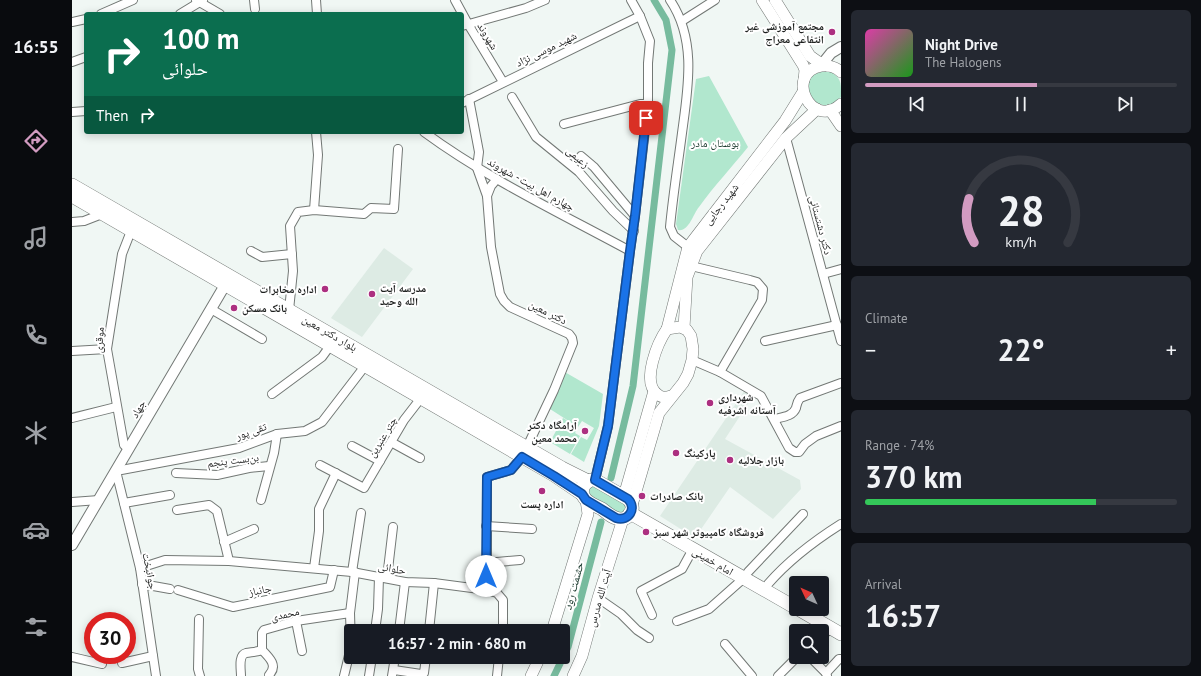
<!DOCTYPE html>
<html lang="en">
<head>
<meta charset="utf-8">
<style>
  :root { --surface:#171b24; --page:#242831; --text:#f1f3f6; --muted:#9ea1a6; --line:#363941; --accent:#d29bc1 }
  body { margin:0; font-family:"PT Sans","Noto Naskh Arabic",sans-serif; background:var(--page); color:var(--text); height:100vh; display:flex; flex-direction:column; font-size:15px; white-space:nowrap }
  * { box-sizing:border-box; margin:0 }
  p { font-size:13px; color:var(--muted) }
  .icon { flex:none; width:22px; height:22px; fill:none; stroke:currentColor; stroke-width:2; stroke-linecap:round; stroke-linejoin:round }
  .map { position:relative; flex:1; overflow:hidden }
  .panel { display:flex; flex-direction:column; gap:10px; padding:10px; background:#0d0f14; width:360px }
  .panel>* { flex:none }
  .guide { position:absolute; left:12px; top:12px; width:380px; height:122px; border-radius:4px; box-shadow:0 2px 10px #0003; background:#0b6e4f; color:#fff; overflow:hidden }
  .needle { width:26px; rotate:314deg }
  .fabs { position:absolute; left:717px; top:576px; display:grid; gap:8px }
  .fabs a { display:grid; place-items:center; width:40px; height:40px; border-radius:4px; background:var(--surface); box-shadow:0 2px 10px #0003; font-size:20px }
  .speed { position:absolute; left:12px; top:612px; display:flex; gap:8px; font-size:20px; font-weight:700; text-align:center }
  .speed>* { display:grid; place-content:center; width:52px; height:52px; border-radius:50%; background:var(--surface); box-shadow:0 2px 10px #0003; line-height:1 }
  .speed .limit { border:6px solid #d22; background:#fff; color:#111 }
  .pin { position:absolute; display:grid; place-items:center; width:34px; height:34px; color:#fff; margin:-17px; border-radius:8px; box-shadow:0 2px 6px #0006 }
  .me { position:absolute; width:44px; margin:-22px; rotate:0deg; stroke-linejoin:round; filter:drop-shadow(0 0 3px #0008) }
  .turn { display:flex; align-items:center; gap:14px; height:84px; padding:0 12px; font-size:18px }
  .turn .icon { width:52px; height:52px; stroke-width:2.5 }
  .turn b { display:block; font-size:28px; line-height:34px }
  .then { display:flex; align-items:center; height:38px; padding:0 12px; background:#0003; gap:8px; font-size:15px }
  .big { font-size:30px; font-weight:700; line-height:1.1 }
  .panel .tile { flex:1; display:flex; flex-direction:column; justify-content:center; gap:6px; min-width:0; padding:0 14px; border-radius:6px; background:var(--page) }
  .panel .dial { align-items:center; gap:0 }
  .dial svg { height:104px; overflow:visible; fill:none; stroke:var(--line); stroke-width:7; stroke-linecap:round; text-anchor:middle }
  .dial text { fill:var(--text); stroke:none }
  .song { display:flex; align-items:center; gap:12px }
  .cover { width:48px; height:48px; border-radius:6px; background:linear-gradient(135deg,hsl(320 70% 55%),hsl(120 70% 35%)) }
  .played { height:4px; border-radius:2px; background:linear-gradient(90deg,var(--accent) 55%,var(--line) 55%) }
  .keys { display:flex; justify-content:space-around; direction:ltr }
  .heat { display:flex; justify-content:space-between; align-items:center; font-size:22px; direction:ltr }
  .charge { height:6px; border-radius:3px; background:linear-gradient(90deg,#34c759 74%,var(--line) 0) }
  .trip { position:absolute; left:272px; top:624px; width:226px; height:40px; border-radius:4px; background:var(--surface); box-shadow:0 2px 10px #0003; font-weight:700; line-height:40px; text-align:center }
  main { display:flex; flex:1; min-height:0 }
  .tab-bar { display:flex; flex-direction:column; width:72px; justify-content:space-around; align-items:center; background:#090b0e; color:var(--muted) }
  .tab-bar .icon { width:28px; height:28px }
  .tab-bar .current { color:var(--accent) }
  .tab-bar b { font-size:18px; color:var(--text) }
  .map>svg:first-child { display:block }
  .built { fill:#ddebe4 }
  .green { fill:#b1e7ce }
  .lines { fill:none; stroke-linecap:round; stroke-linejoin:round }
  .canal { stroke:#77bb9e; stroke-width:7 }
  .minor-casing { stroke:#737875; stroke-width:10 }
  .tertiary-casing { stroke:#737875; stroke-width:12 }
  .secondary-casing { stroke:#737875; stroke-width:12 }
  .primary-casing { stroke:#737875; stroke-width:14 }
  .minor { stroke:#fff; stroke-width:8 }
  .tertiary { stroke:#fff; stroke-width:10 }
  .secondary { stroke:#fff; stroke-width:11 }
  .primary { stroke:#fff; stroke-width:13 }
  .route-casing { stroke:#114b97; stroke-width:10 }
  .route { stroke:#1a73e8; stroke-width:7 }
  .poi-dot { fill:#ac2f80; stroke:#fff; stroke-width:1.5 }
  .labels { text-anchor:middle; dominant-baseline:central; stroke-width:4; stroke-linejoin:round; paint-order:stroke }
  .poi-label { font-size:11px; font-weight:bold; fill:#1d1f1e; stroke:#fff; text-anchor:start }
  .street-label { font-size:11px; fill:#1d1f1e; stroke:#fff }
  .park-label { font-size:11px; fill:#153528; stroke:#fff }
  .water-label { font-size:12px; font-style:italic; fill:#143428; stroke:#fff }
</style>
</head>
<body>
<main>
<nav class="tab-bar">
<b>16:55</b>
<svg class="icon current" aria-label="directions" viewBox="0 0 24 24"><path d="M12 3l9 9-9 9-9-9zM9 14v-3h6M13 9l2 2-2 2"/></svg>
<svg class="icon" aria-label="music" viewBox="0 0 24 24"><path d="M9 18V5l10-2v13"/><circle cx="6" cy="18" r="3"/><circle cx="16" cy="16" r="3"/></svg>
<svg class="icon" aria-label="phone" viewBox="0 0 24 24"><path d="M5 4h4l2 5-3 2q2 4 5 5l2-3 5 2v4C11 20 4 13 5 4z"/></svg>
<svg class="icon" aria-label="climate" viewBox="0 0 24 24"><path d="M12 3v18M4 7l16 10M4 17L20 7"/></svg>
<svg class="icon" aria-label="car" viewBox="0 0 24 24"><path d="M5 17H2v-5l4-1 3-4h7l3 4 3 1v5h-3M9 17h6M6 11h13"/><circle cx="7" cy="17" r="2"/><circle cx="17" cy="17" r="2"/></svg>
<svg class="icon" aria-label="filters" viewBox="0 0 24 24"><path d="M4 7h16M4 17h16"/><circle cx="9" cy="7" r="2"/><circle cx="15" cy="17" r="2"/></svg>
</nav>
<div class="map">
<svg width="769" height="676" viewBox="0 0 769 676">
  <rect width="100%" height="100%" fill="#f0f7f4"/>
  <g class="built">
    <path d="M312,248L341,269L290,337L259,318Z"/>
    <path d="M673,390L681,396L653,439L728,480L729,489L701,519L658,487L623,538L588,516Z"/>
  </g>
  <g class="green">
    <path d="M757,70C769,79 769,80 769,97C760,108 752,106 740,102L735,84L740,74Z"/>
    <path d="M637,76L676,147C660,167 642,186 627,207C621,214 617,232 606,230L604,224L624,79Z"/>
    <path d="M491,371L531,394L527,426L512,462L499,454L509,437L515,440L522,428L510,421L506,427L478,409Z"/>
    <path d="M491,418L506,427L503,433L508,436L498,454L478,442Z"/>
    <path d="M519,484L556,505L549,516L517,498L514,490Z"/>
  </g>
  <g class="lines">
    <g class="canal">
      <path d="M539,478L561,386L600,50L594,20L582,0"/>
      <path d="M482,676L496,647L529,522"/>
    </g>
    <g class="minor-casing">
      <g id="minor">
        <path d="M124,0L148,14"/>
        <path d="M182,0L183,9"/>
        <path d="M244,0L245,14"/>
        <path d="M383,0L396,24L431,82"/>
        <path d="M598,0C625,40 616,88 610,133C606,164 601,195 598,227L602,236L616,247"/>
        <path d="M29,14L61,0"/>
        <path d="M108,14L131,0"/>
        <path d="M610,21L643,0"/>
        <path d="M0,22L14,19"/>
        <path d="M390,26L454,8L473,0"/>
        <path d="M0,62L14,57"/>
        <path d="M440,97L464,137L507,172L541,211L562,231"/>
        <path d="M397,99L407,152L405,168L415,196L419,186L425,179"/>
        <path d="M390,103L568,16"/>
        <path d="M0,112L14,111"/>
        <path d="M492,124L568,104H576"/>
        <path d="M352,132C416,179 488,213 558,251"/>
        <path d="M714,138L769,341"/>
        <path d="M509,156L522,167L563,216"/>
        <path d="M415,196L419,247L428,294L432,301L438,307L497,334L500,338L501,343L482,390L455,447"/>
        <path d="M242,210L246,155L244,132"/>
        <path d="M0,222L12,221L30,214"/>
        <path d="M179,251L190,257L220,254"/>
        <path d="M619,266L678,280L685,282L691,289L690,300L648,372"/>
        <path d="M751,274L769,269"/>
        <path d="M139,309L190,339"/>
        <path d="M217,310L221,271L218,226L226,212L242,210L292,214L299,208L322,209L326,149"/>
        <path d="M693,341L765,325"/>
        <path d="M0,351L35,349"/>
        <path d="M620,360L648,372L689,396L717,448L723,452H727L733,444L744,436L769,426"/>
        <path d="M200,394L250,357L258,346"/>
        <path d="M0,418L44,407"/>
        <path d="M703,419C711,417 721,416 724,408C725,403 725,402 728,398L769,383"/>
        <path d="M319,442L348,458"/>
        <path d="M280,446L308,461"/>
        <path d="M56,449L52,445L35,349L50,254L59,231"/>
        <path d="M248,465L292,488L332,420L349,398"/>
        <path d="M104,473L145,475L177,468L197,466"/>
        <path d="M523,480L536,426L558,251L563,216L576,104V63L578,41L568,16L559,0"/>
        <path d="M189,500L202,453L205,434"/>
        <path d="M0,502L27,500"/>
        <path d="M52,503L98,495"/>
        <path d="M105,510L137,505L145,511L157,561"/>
        <path d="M414,526L460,529"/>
        <path d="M152,542L182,529"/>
        <path d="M414,563L448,560"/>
        <path d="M68,568L93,560L157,561L280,572L333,582L362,583L415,590V477L439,470L450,457"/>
        <path d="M242,568L247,531V509L264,473"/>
        <path d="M280,572L289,513"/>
        <path d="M676,572L731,514"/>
        <path d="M315,578L321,527"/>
        <path d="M70,584L98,589"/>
        <path d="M696,584C717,560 742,541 769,524"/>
        <path d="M106,590L161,607L258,587L262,570"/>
        <path d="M415,590L425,593L431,600V631"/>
        <path d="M526,598L549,614L565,630L577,638"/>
        <path d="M580,615L569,591L610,569L621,549"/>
        <path d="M127,619L126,669L128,676"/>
        <path d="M224,621L230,651"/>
        <path d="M605,621L637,609L672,578"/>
        <path d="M303,631L306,609L307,577"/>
        <path d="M327,631L333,582"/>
        <path d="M357,631L362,583"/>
        <path d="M750,636L759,628"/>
        <path d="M653,644L680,676"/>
        <path d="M190,650C198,658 206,666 197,675"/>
        <path d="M0,657L30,664"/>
        <path d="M738,657L754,673L755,676"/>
        <path d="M50,663L81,656"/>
        <path d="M322,670L349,674L352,673L354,657"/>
        <path d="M754,673L767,659H769"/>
        <path d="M84,676L68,568L44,471L167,448L205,434L233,431L250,422L293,366"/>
        <path d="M169,676C169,669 166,655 174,653C180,652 185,652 190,650V633L192,630L224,621L278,613"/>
        <path d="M272,676L279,647L278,613L283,572"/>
        <path d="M297,676L300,657"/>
        <path d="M320,676L323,657"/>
        <path d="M425,676L427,657"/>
        <path d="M706,676L725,657"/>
      </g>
    </g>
    <g class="tertiary-casing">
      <g id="tertiary">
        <path d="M751,63L759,53L769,47"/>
        <path d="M0,545L156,280"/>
      </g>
    </g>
    <g class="secondary-casing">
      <g id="secondary">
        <path d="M690,0L731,65L733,70L732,80"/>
        <path d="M703,0L738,56L745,61L756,66"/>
        <path d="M769,72C764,67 756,65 749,66C712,73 739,131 769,104"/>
        <path d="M758,110L769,126"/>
        <path d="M612,328L615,277L625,251L714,138L745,109"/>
        <path d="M595,329L616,247L713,121L731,92"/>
        <path d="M552,496L582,391"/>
        <path d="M560,505L587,413L611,383L616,374L620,360L621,349L619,336L615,330L608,327L595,329C586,342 569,381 585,394C590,398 593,398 599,396"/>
        <path d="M480,631L516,514L514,500"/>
        <path d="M459,676L468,657"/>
        <path d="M501,676L510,656L526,598L551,519"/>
      </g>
    </g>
    <g class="primary-casing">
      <g id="primary">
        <path d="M0,185L490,468L516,481"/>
        <path d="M0,196L482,475L510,494"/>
        <path d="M519,480H523L556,499C559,502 561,505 560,510C558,515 555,519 549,519C542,519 535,513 530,509C522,505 507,500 511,488C512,484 515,482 519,480Z"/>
        <path d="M558,513L724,608"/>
        <path d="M726,609L769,634"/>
      </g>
    </g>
    <use href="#minor" class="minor"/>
    <use href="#tertiary" class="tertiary"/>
    <use href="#secondary" class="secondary"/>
    <use href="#primary" class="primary"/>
  </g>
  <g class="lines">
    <g class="route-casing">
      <path id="route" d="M414,576L415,477L439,470L450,457L482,476L510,494L514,500L544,518C557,522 565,508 556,499L523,480L536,426L558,251L563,216L574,118"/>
    </g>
    <use href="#route" class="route"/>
  </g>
  <g class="poi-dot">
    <circle cx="760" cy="32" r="4"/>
    <circle cx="253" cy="289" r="4"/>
    <circle cx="300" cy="294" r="4"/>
    <circle cx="162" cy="308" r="4"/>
    <circle cx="638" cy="403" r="4"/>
    <circle cx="513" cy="431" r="4"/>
    <circle cx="604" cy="453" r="4"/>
    <circle cx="658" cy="460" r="4"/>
    <circle cx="470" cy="491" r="4"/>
    <circle cx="570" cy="496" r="4"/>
    <circle cx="574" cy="532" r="4"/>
  </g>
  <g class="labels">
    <g class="poi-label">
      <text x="752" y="26" text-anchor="end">مجتمع آموزشی غیر<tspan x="752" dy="13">انتفاعی معراج</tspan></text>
      <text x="308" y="288">مدرسه آیت<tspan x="308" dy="13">الله وحید</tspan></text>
      <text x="245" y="289" text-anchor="end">اداره مخابرات</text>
      <text x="170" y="308">بانک مسکن</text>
      <text x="646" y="397">شهرداری<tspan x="646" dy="13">آستانه اشرفیه</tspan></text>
      <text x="505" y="425" text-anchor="end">آرامگاه دکتر<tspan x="505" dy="13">محمد معین</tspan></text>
      <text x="612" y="453">پارکینگ</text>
      <text x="666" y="460">بازار جلالیه</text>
      <text x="578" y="496">بانک صادرات</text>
      <text x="470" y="504" text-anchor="middle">اداره پست</text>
      <text x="582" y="532">فروشگاه کامپیوتر شهر سبز</text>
    </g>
    <g class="street-label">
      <text transform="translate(416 36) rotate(59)">شهروند</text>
      <text transform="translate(474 49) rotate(-26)">شهید موسی نژاد</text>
      <text transform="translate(506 157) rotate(41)">زعیمی</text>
      <text transform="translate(459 184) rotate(29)">چهارم اهل بیت - شهروند</text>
      <text transform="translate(649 204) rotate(-52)">شهید رجایی</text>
      <text transform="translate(749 225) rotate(75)">دکتر دشتستانی</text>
      <text transform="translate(476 312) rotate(26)">دکتر معین</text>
      <text transform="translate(258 333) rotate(30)">بلوار دکتر معین</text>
      <text transform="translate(27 340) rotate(-86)">موقری</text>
      <text transform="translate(66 409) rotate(-60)">جهاد</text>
      <text transform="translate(179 431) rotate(-19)">تقی پور</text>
      <text transform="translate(310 437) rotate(-59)">چتر عنبرین</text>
      <text transform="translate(161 460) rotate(-7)">بن‌بست پنجم</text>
      <text transform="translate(641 561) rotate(30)">امام خمینی</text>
      <text transform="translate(320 568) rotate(10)">حلوائی</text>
      <text transform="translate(78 571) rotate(79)">جوانبخت</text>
      <text transform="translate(188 590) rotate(-11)">جانباز</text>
      <text transform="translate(527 598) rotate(-74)">آیت الله مدرس</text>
      <text transform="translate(213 614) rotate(-13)">محمدی</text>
    </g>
    <g class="park-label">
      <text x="643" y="143">بوستان مادر</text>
    </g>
    <g class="water-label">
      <text transform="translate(501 586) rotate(-75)">حشمت رود</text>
    </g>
  </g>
</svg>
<div class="fabs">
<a><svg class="needle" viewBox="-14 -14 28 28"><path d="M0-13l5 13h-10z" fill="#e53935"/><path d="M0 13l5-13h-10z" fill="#9ea1a6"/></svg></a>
<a><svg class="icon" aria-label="search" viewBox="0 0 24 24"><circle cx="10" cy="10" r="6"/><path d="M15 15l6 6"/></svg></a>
</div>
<div class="speed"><div class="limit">30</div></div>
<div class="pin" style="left:574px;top:118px;background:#d93025"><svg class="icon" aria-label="arrive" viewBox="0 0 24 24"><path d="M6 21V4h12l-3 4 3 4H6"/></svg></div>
<svg class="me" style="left:414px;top:576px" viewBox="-20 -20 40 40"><circle r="19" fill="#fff"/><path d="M0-13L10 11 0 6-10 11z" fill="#1a73e8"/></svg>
<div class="trip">16:57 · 2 min · 680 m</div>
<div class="guide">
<div class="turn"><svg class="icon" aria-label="right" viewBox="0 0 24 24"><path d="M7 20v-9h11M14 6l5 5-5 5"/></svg><div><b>100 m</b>حلوائی</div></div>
<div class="then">Then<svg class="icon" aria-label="right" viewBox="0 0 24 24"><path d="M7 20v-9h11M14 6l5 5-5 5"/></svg></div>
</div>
</div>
<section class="panel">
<div class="tile">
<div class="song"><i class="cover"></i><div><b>Night Drive</b><p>The Halogens</p></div></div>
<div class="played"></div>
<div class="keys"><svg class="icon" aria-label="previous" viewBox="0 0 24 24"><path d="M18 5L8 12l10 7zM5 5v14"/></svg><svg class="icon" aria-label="pause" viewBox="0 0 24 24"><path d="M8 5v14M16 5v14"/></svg><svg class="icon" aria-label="next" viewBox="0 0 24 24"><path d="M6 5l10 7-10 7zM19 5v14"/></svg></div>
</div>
<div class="tile dial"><svg viewBox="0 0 100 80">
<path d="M14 69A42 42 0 1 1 86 69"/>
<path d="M14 69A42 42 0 0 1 10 35" stroke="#d29bc1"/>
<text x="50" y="56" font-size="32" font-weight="700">28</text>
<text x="50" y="72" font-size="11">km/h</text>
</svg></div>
<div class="tile"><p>Climate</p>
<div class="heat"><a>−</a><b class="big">22°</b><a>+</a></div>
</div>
<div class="tile"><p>Range · 74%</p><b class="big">370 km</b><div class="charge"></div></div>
<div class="tile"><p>Arrival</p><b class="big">16:57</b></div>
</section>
</main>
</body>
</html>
